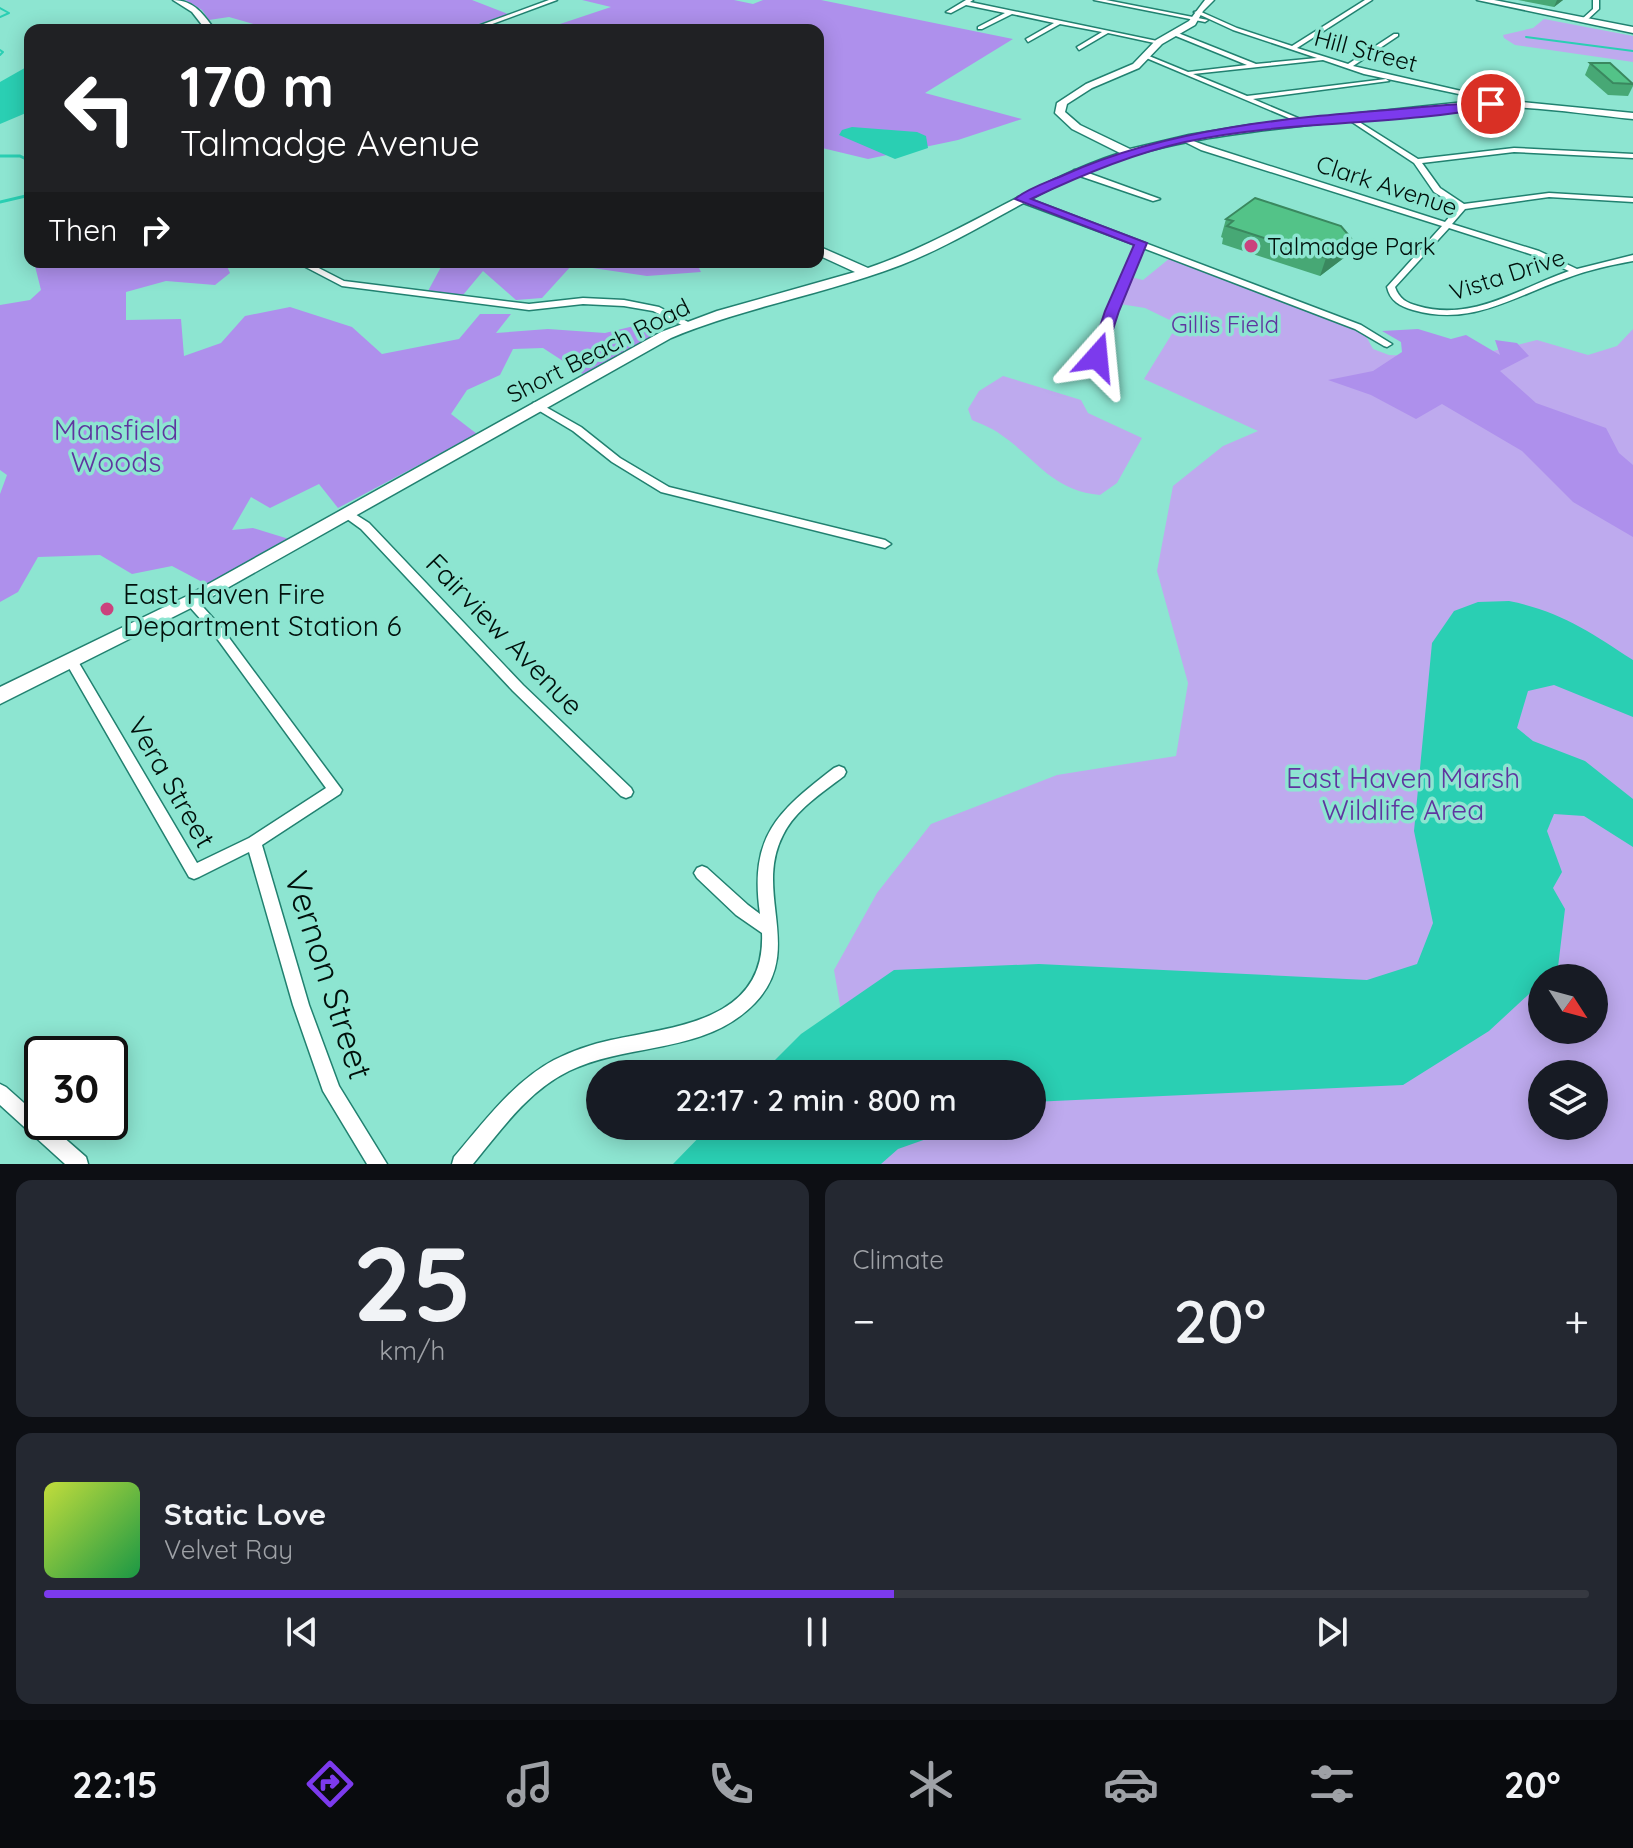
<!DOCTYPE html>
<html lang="en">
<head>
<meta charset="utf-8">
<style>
  :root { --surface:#171b24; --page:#242831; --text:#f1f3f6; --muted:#9ea1a6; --line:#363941; --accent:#7c3aed }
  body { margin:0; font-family:Quicksand,sans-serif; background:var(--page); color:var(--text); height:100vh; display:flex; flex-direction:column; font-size:30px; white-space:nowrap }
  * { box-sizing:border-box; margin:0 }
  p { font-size:26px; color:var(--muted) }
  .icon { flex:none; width:44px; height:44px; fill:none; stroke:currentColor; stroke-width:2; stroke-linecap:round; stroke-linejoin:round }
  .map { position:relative; height:1164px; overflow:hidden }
  .panel { display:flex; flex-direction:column; gap:16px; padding:16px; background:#0d0f14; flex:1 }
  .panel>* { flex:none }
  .top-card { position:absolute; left:24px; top:24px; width:800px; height:244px; border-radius:16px; box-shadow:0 4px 20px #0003; background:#202124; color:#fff; overflow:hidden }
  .needle { width:52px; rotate:126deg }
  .controls { position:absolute; left:1528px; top:964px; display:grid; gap:16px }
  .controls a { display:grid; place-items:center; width:80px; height:80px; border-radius:50%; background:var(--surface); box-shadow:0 4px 20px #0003; font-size:40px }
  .speed { position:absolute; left:24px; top:1036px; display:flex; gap:16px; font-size:40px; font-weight:700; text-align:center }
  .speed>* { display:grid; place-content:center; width:104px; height:104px; border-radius:50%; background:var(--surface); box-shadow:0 4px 20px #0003; line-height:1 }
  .speed .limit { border:4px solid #111; border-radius:12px; background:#fff; color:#111 }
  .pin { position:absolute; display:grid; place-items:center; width:68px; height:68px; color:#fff; margin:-34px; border:4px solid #fff; border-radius:50%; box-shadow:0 2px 8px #0007 }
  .me { position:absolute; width:88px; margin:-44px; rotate:18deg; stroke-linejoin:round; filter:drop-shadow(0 0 6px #0008) }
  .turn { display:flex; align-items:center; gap:28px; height:168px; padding:0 24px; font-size:36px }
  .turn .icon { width:104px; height:104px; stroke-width:2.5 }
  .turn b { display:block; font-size:56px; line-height:68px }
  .then { display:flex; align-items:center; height:76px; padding:0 24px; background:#0003; gap:16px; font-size:30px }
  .big { font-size:60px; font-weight:600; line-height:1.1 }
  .panel .widget { flex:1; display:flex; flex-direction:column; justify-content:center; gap:12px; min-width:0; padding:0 28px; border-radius:16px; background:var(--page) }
  .panel .dial { align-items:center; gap:0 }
  .dial b { font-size:104px; line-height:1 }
  .song { display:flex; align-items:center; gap:24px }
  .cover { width:96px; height:96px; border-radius:12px; background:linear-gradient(135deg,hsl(70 70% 55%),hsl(140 70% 35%)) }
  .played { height:8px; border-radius:4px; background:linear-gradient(90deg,var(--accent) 55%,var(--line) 55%) }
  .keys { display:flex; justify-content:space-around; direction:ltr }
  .heat { display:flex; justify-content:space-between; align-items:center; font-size:44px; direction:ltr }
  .panel .tiles { flex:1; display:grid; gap:16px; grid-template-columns:1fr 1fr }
  .widget:last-child { grid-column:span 2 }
  .trip { position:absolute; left:586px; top:1060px; width:460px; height:80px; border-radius:40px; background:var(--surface); box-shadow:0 4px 20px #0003; font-weight:600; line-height:80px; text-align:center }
  .menu { display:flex; height:128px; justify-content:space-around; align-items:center; background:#090b0e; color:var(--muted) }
  .menu .icon { width:56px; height:56px }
  .menu .selected { color:var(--accent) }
  .menu b { font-size:36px; color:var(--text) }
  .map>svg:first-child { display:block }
  .green { fill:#beaaee; fill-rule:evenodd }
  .forest { fill:#ae90ec }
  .water { fill:#2acfb3 }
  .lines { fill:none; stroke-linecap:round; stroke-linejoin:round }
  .stream-far1 { stroke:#2acfb3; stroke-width:2 }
  .stream { stroke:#2acfb3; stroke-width:3 }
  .street-casing { stroke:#218170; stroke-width:3 }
  .secondary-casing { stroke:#218170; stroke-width:3 }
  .street { fill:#fff; fill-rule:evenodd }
  .secondary { fill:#fff; fill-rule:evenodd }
  .wall { fill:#47a875 }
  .shaded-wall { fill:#3a885f }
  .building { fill:#53c388; stroke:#3a885f; stroke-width:2 }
  .route { fill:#7c3aed; stroke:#51269a; stroke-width:2 }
  .poi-dot { fill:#cb427d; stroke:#8de5d1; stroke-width:3 }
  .labels { text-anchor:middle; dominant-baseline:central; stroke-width:7; stroke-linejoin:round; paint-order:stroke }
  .far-street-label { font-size:24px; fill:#00100b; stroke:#8de5d1 }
  .far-poi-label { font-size:24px; fill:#00100b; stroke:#8de5d1; text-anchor:start }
  .far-park-label { font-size:24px; fill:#5f359f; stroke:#8de5d1 }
  .park-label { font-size:28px; fill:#5f359f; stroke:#8de5d1 }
  .poi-label { font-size:28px; fill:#00100b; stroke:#8de5d1; text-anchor:start }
  .street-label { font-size:28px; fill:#00100b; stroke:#8de5d1 }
  .near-street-label { font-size:34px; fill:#00100b; stroke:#8de5d1 }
</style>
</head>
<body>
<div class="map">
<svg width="1633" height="1164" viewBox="0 0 1633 1164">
  <rect width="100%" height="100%" fill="#8de5d1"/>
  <g class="green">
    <path d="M1544,19L1633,36V62L1515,45L1504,38L1503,35L1533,28Z"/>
    <path d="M1170,258L1356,329L1366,336L1373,349L1389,355L1465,358L1537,340L1588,355L1617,346L1633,329V1164H868L861,1126H1032V1074H852L834,970L877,893L931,824L1057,775L1176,756L1188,683L1157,571L1173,486L1223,446L1258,431L1144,379L1178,324L1145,308L1120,304L1131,277L1143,280ZM1542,978H1594V1030H1542ZM1542,1074H1594V1126H1542Z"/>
    <path d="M1003,376L1081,400L1088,413L1142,438L1117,483L1100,495C1051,490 1037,459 1000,434C992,428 981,424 972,420L968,409L979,391Z"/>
  </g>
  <g class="forest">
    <path d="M185,0H472L508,14L461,30H242L257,25L229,17L209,20L202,10Z"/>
    <path d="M582,0H734L753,4L763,0H821L1013,39L925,93L1022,119L958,140L868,159L818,147V30H542L611,7Z"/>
    <path d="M34,262H141L138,266L164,262H225L230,273L215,285L166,281L126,292V320L181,319L184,356L221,343L245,316L290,307L352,327L382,354L459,339L480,314H511L496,333L548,329L605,333L634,326L658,335L583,374L543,348L513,349L500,375L467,390L451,414L477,434L338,508L319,484L270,508L251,497L232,530L253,528L292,540L206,584L172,566L132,574L100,555L38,557L18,592L0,602V494L7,475L0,470V305L30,300L41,290Z"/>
    <path d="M472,262H696L701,272L647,276L572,265L542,298L516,300L483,271L463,295L428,291L441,267Z"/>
    <path d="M1418,329L1451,339L1466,335L1500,355L1495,340L1517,343L1529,356L1500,371L1536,403L1606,428L1619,453L1633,465V537L1573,502L1522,451L1442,404L1416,419L1371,395L1328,380L1373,371L1402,352L1401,342L1382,331Z"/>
  </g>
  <g class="water">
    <path d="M30,65V98L26,113L0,124V82Z"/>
    <path d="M852,127L917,132L926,136L928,148L895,159L839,135L842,130Z"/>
    <path d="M1509,601C1560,611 1590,632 1633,660V717L1554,685L1528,691L1517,728L1533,741L1585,761L1633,799V847L1584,816L1554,814L1547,831L1562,872L1553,888L1565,909L1558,967L1547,978H1542V982L1489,1031L1403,1085L1032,1102V1074H761L801,1034L894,970L1039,964L1367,980L1417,964L1433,923L1414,831L1432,643L1454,611L1478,602Z"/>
    <path d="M710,1126H963L898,1149L881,1164H673Z"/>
  </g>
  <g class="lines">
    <g class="stream-far1">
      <path d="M0,8L9,13L0,17"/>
      <path d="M1526,37L1633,51"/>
      <path d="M0,50L3,52L0,55"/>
    </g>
    <g class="stream">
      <path d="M0,156H20L30,161"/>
      <path d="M0,202L30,195"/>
    </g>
    <g class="street-casing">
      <g id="street">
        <path d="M549,0H557L476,30H467Z"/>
        <path d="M966,0H973L970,2L1162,42L1159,44L1108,33L1079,50L1077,47L1102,32L1060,24L1028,42L1026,39L1054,23L1012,14L982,29H978V27L1005,13L966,5L951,13L946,12Z"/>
        <path d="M1094,0H1106L1208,20L1205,22Z"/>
        <path d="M1365,0H1372L1297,48L1348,64L1394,34H1398V36L1353,66L1509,102L1512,104L1511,105L1364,74L1323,60L1193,74L1247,96L1386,79L1389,81L1253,99L1305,121L1306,122L1303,124L1144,57L1149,56L1188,72L1247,65L1171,34L1173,31L1256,64L1317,58L1233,30L1194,12L1199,11L1237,28L1292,46Z"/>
        <path d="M1593,0H1599V9L1586,21H1582V19L1593,9Z"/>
        <path d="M1348,115L1418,159L1514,148L1633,154V158L1514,152L1422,163L1440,188L1464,204L1549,193L1633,198V202L1549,197L1465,209L1452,224L1539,251L1577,269L1633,255V261C1611,265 1588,270 1567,278C1514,296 1472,327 1413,310C1400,306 1390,301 1387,287L1442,226L1201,150L1179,139L1185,138L1207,146L1445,222L1458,207L1434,192L1414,163L1346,118L1345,117ZM1449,228L1533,255L1569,271C1520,288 1472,322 1418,306C1407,303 1399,299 1395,287Z"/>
        <path d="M1074,170H1080L1160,199L1153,201L1074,174Z"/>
        <path d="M1018,197H1024L1361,325L1392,344L1387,347L1384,346L1355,329L1143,248L1116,311L1102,357L1100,359H1094L1092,357L1108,311L1136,245L1018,201Z"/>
        <path d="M296,262H307L344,281L529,304L583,298L624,300L659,307L694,325L692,327H686L653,311L624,306L583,304L529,310L342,286Z"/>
        <path d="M537,402L581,427L620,458L669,487L885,540L891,544L885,548L661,492L612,462L573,431L533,407V403Z"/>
        <path d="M347,509L369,523L523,685L631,788L633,792L631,796L626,798L621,796L513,691L361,529L343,516L341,513Z"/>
        <path d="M191,597L195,598L221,627L342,790L340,794L262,845L309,1005L339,1086L387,1164H367L323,1091L293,1005L249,852L199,877L194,879L189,877L65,661L66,658H76L197,863L249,838L326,788L213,633L187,604L185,601Z"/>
        <path d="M839,766L844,768L846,772L844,776C822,793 796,809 783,835C753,893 805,950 755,1003C705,1055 629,1042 569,1071C528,1091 501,1130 473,1164H452L454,1157C484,1122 513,1082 554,1060C572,1051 592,1044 611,1040C676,1026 766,1021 762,933L736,915L697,878L694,873L697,868L702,866L707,868L748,905L760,914C749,836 777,812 834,768Z"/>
        <path d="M0,1084L6,1087L42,1119V1122H46L86,1157L88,1164H65L0,1105Z"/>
      </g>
    </g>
    <g class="secondary-casing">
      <g id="secondary">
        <path d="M173,0C194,0 204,15 215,30H206L192,12Z"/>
        <path d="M1205,0H1214L1203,11L1195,25L1162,44L1139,68L1092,88L1067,104L1065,112L1080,125L1130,149L1189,135L1250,125L1465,102H1522L1633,113V119C1591,115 1549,108 1507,107C1440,106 1374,118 1308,125C1238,133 1167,141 1101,166C1031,193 970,238 901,265C826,294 745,307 671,338L197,605L0,704V687L185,597L661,332L717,311L855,272L818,255V246L868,268C956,238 1031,182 1120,153L1072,129L1055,113L1057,103L1086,84L1133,64L1156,40L1189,21Z"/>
        <path d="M1477,0H1494L1633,27V33Z"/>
      </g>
    </g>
    <use href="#street" class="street"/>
    <use href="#secondary" class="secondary"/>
  </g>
  <g class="wall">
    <path d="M1518,0H1563L1554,7Z"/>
    <path d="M1590,63L1633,83V86L1628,96L1608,95L1585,75Z"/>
    <path d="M1226,219L1345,257L1320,276L1222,244L1223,238L1221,237Z"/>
  </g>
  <g class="shaded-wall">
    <path d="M1557,0H1563L1554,7Z"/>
    <path d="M1351,238L1345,257L1320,276L1326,258Z"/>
  </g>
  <g class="building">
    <path d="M1590,63H1610L1633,84L1613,83Z"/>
    <path d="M1255,198L1341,226L1351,238L1326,258L1227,226L1233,221L1226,219Z"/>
  </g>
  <path class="route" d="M1491,101L1496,104L1494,107C1393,126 1287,120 1185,142C1131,154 1081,175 1031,199L1147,243L1119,311L1104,357L1097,362L1090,357L1105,311L1134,245L1015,199C1028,188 1048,182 1064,175C1194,116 1351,115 1491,101Z"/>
  <g class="poi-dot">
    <circle cx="1251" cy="246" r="8"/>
    <circle cx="107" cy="609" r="8"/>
  </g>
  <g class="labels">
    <g class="far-street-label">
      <text transform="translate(1366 50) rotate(15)">Hill Street</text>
      <text transform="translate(1387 185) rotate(18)">Clark Avenue</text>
      <text transform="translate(1507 274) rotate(-18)">Vista Drive</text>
      <text transform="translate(598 350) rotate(-27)">Short Beach Road</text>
    </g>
    <g class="far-poi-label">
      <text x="1267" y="246">Talmadge Park</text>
    </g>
    <g class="far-park-label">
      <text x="1225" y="324">Gillis Field</text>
    </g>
    <g class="park-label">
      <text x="116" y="429">Mansfield<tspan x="116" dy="32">Woods</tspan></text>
      <text x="1403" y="777">East Haven Marsh<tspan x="1403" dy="32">Wildlife Area</tspan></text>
    </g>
    <g class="poi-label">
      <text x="123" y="593">East Haven Fire<tspan x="123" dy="32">Department Station 6</tspan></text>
    </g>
    <g class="street-label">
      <text transform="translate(505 634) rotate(46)">Fairview Avenue</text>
      <text transform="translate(172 782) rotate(60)">Vera Street</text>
    </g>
    <g class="near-street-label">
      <text transform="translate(329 975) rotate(72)">Vernon Street</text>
    </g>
  </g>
</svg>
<div class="controls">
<a><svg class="needle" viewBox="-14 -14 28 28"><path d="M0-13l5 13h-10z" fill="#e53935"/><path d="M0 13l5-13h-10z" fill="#9ea1a6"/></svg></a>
<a><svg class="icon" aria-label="layers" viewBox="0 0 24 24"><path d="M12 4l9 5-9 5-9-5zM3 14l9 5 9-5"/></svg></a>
</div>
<div class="speed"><div class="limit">30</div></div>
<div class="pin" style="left:1491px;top:104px;background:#d93025"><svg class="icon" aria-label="arrive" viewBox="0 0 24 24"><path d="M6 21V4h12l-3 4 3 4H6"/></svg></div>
<svg class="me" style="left:1097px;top:357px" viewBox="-20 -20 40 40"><path d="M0-17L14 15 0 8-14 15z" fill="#7c3aed" stroke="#fff" stroke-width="4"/></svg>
<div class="trip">22:17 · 2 min · 800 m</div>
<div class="top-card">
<div class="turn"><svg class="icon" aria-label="left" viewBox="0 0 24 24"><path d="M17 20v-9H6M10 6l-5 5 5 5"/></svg><div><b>170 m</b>Talmadge Avenue</div></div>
<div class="then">Then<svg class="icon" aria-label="right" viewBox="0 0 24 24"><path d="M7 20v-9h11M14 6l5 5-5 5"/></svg></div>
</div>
</div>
<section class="panel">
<div class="tiles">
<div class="widget dial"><b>25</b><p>km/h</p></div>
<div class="widget"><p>Climate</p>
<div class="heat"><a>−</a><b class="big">20°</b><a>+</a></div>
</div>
<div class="widget">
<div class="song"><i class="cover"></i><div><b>Static Love</b><p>Velvet Ray</p></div></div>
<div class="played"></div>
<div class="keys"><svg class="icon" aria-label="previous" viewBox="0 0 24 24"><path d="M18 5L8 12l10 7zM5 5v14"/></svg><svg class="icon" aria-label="pause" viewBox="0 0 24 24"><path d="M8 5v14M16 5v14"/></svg><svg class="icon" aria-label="next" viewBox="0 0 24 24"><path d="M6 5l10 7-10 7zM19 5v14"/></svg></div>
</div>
</div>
</section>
<nav class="menu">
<b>22:15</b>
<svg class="icon selected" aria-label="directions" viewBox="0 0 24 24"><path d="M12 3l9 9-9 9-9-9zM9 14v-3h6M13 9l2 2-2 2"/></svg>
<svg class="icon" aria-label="music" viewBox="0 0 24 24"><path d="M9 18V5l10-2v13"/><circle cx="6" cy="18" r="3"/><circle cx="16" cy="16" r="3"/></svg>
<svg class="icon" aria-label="phone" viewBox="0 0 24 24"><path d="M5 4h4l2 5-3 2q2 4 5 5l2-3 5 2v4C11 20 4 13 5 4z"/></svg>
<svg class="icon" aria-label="climate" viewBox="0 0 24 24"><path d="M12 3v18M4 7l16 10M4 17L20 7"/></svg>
<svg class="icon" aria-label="car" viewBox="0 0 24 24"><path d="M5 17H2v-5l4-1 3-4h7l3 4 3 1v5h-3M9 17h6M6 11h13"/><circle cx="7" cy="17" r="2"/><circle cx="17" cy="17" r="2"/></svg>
<svg class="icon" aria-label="filters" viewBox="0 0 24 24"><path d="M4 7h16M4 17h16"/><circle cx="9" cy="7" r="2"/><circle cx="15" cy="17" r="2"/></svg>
<b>20°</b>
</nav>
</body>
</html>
